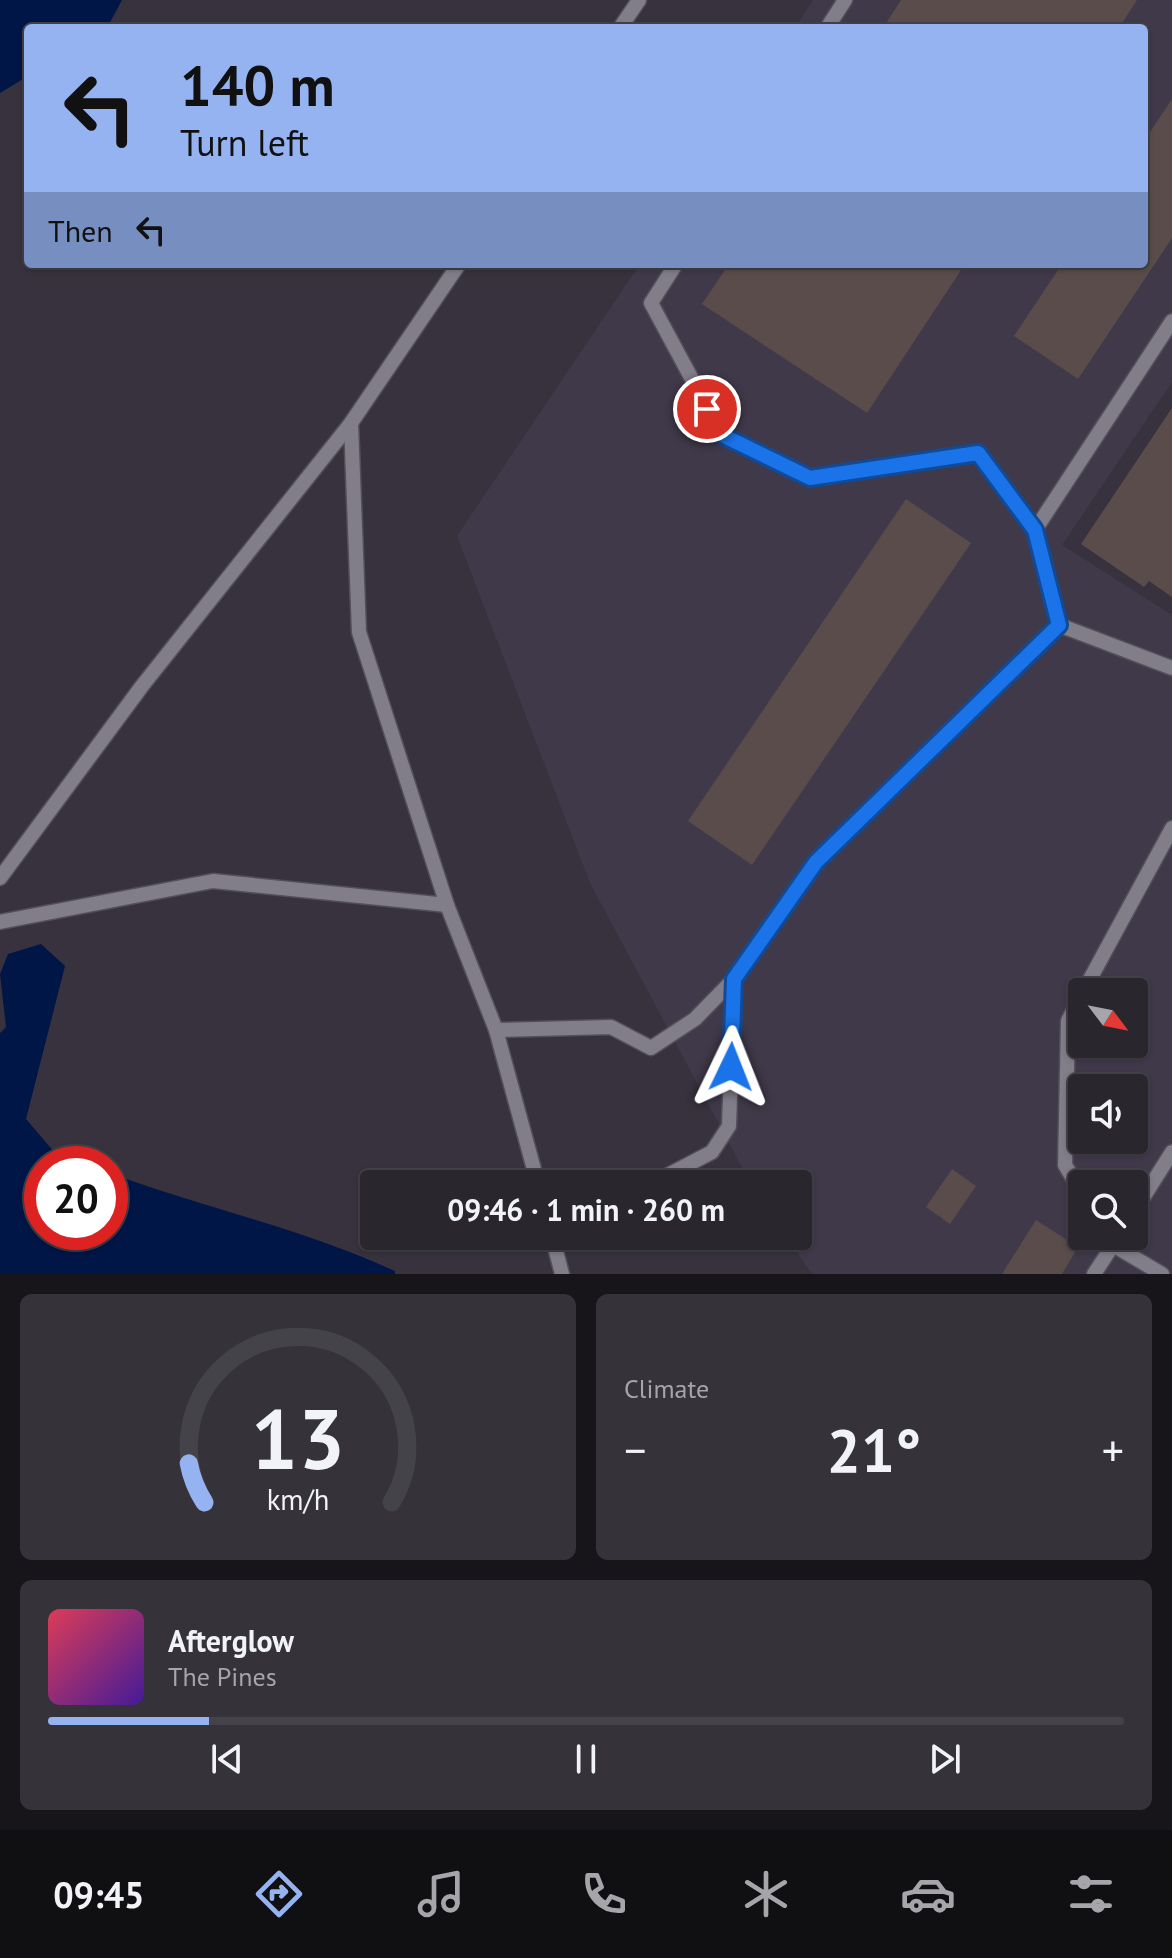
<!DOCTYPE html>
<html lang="en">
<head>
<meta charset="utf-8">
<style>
  :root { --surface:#29262e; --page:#35323a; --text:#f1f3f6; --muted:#a5a5aa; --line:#45434a; --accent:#95b2f1 }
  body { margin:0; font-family:"PT Sans",sans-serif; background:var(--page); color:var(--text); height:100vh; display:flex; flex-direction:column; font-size:30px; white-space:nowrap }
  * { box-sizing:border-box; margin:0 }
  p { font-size:26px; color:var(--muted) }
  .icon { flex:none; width:44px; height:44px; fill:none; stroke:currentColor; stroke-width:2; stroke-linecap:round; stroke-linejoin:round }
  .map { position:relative; height:1274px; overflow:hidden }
  .sheet { display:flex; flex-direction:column; gap:20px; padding:20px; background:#171519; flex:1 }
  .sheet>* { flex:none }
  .top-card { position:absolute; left:24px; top:24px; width:1124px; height:244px; border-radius:8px; box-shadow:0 2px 6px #0004,0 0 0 2px var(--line); background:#95b2f1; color:#111; overflow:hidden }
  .needle { width:52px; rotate:122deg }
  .controls { position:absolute; left:1068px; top:978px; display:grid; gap:16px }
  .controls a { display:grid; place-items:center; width:80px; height:80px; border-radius:8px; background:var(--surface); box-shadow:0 2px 6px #0004,0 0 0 2px var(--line); font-size:40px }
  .speed { position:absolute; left:24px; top:1146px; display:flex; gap:16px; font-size:40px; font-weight:700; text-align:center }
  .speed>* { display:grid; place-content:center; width:104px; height:104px; border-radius:50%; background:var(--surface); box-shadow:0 2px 6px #0004,0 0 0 2px var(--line); line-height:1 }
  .speed .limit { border:12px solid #d22; background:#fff; color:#111 }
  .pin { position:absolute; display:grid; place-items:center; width:68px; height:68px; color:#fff; margin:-34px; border:4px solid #fff; border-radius:50%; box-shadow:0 2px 8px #0007 }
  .me { position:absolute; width:88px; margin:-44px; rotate:2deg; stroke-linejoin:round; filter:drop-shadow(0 0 6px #0008) }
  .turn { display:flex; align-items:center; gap:28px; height:168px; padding:0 24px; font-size:36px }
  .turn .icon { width:104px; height:104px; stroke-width:2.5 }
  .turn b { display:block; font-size:56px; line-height:68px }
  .then { display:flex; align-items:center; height:76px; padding:0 24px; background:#0003; gap:16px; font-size:30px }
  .big { font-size:60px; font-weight:700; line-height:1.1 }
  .sheet .tile { flex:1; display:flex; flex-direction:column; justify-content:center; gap:12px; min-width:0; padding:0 28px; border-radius:12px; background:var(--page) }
  .sheet .dial { align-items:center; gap:0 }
  .dial svg { height:208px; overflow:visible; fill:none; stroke:var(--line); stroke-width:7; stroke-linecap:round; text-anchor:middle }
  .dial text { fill:var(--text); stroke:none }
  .song { display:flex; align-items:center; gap:24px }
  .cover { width:96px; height:96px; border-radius:12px; background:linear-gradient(135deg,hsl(350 70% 55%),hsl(260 70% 35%)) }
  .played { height:8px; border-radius:4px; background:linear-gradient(90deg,var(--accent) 15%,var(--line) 15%) }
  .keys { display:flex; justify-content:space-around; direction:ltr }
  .heat { display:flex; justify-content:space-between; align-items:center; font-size:44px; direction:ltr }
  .sheet .tiles { flex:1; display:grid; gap:20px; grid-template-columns:1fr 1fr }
  .tile:last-child { grid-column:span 2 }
  .trip { position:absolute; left:360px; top:1170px; width:452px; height:80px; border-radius:8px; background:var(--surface); box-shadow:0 2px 6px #0004,0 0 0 2px var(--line); font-weight:700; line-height:80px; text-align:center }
  .menu { display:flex; height:128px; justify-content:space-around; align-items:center; background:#100f12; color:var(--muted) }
  .menu .icon { width:56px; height:56px }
  .menu .current { color:var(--accent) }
  .menu b { font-size:36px; color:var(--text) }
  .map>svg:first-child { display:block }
  .built { fill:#40394a; fill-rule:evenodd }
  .water { fill:#001647 }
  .building { fill:#5a4c4a }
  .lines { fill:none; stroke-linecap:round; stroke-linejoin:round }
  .service-casing { stroke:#534f58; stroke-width:17 }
  .service { stroke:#817d89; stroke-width:14 }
  .route-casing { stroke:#114b97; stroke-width:20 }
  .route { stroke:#1a73e8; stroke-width:14 }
</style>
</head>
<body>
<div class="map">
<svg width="1172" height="1274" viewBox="0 0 1172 1274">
  <rect width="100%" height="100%" fill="#37323d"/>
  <path class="built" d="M813,0H1172V382L1062,545L1172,615V1274H812L786,1236H798V1184H751L590,883L457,536L640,264H1144V28H795ZM1082,992H1134V1044H1082ZM1082,1088H1134V1140H1082ZM1082,1184H1134V1236H1082Z"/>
  <g class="water">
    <path d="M0,0H122L107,28H28V76L0,93Z"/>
    <path d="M41,944L65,966L26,1119L55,1153L86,1164H42V1232H110V1173C204,1208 304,1229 395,1271V1274H0V1033L6,1027L0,974L8,954Z"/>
  </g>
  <g class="building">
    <path d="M901,0H1137L1119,28H883Z"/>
    <path d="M1172,99V238L1078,379L1014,336L1062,264H1144V141Z"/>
    <path d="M729,264H965L867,413L702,304Z"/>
    <path d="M1172,408V597L1149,581L1144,587L1081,544Z"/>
    <path d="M906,499L971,543L752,865L688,821Z"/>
    <path d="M952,1169L976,1186L950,1224L926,1207Z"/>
    <path d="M1036,1220L1078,1247L1062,1274H1002Z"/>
  </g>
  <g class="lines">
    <g class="service-casing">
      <g id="service">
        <path d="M620,28L639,0"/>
        <path d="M827,28L845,0"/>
        <path d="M676,264L651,303L722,435L810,478L978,453L1035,530"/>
        <path d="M351,423L359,632L447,905L496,1030L538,1184"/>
        <path d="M1059,625L1172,668"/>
        <path d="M0,878L142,686L351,423L459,264"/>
        <path d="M0,922L213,881L447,905"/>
        <path d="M1083,992L1172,828"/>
        <path d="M1082,994L1068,1021L1065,1165L1082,1194"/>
        <path d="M496,1030L611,1027L651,1048L695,1019L734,979"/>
        <path d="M651,1184L712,1152L729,1126L734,979L816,862L1059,625L1035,530L1172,321"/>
        <path d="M1134,1212L1172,1152"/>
        <path d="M552,1236L562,1274"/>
        <path d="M1119,1236L1113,1245L1162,1274"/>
        <path d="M1094,1274L1113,1245L1110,1240"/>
      </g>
    </g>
    <use href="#service" class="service"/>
  </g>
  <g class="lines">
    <g class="route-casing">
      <path id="route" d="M707,409L722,435L810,478L978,453L1035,530L1059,625L816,862L734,979L731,1067"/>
    </g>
    <use href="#route" class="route"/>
  </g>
</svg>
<div class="controls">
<a><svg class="needle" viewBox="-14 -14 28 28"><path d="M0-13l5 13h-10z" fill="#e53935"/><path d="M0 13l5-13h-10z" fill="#a5a5aa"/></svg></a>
<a><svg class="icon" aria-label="sound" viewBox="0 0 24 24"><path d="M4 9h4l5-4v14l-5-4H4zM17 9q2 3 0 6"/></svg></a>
<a><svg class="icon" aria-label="search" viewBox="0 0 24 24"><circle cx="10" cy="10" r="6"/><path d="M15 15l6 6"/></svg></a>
</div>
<div class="speed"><div class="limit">20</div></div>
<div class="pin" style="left:707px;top:409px;background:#d93025"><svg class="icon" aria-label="arrive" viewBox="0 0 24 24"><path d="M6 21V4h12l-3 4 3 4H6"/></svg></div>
<svg class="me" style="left:731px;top:1067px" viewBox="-20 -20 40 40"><path d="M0-17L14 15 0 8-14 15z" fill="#1a73e8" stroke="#fff" stroke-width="4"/></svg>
<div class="trip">09:46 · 1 min · 260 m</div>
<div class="top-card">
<div class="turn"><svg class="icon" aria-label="left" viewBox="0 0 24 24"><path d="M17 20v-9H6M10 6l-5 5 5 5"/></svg><div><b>140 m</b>Turn left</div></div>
<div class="then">Then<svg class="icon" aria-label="left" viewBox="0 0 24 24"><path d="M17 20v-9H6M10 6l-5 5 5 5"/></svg></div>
</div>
</div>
<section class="sheet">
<div class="tiles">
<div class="tile dial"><svg viewBox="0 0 100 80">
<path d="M14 69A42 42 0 1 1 86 69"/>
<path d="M14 69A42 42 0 0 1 8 54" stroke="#95b2f1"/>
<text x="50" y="56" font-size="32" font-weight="700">13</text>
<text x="50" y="72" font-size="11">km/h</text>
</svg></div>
<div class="tile"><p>Climate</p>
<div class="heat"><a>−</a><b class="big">21°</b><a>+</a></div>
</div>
<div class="tile">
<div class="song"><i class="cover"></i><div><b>Afterglow</b><p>The Pines</p></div></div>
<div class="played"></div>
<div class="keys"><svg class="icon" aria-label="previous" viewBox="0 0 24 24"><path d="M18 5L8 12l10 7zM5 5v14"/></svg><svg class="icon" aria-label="pause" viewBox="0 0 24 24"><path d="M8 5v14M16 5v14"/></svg><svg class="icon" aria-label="next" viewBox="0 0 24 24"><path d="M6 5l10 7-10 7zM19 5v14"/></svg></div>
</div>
</div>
</section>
<nav class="menu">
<b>09:45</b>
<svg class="icon current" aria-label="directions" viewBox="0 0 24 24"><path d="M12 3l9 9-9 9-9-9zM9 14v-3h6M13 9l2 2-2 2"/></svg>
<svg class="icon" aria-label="music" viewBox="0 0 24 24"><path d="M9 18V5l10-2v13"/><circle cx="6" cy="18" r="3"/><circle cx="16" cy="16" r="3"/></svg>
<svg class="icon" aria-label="phone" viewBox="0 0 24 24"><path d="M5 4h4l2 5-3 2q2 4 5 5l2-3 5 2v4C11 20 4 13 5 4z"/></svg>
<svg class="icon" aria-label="climate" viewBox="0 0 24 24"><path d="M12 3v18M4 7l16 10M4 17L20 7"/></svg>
<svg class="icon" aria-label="car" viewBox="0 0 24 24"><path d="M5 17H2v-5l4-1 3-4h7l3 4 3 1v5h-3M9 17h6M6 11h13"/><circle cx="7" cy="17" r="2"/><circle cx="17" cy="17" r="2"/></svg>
<svg class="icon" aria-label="filters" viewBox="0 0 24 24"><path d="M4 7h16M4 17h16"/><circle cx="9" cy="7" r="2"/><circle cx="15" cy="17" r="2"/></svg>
</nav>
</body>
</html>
